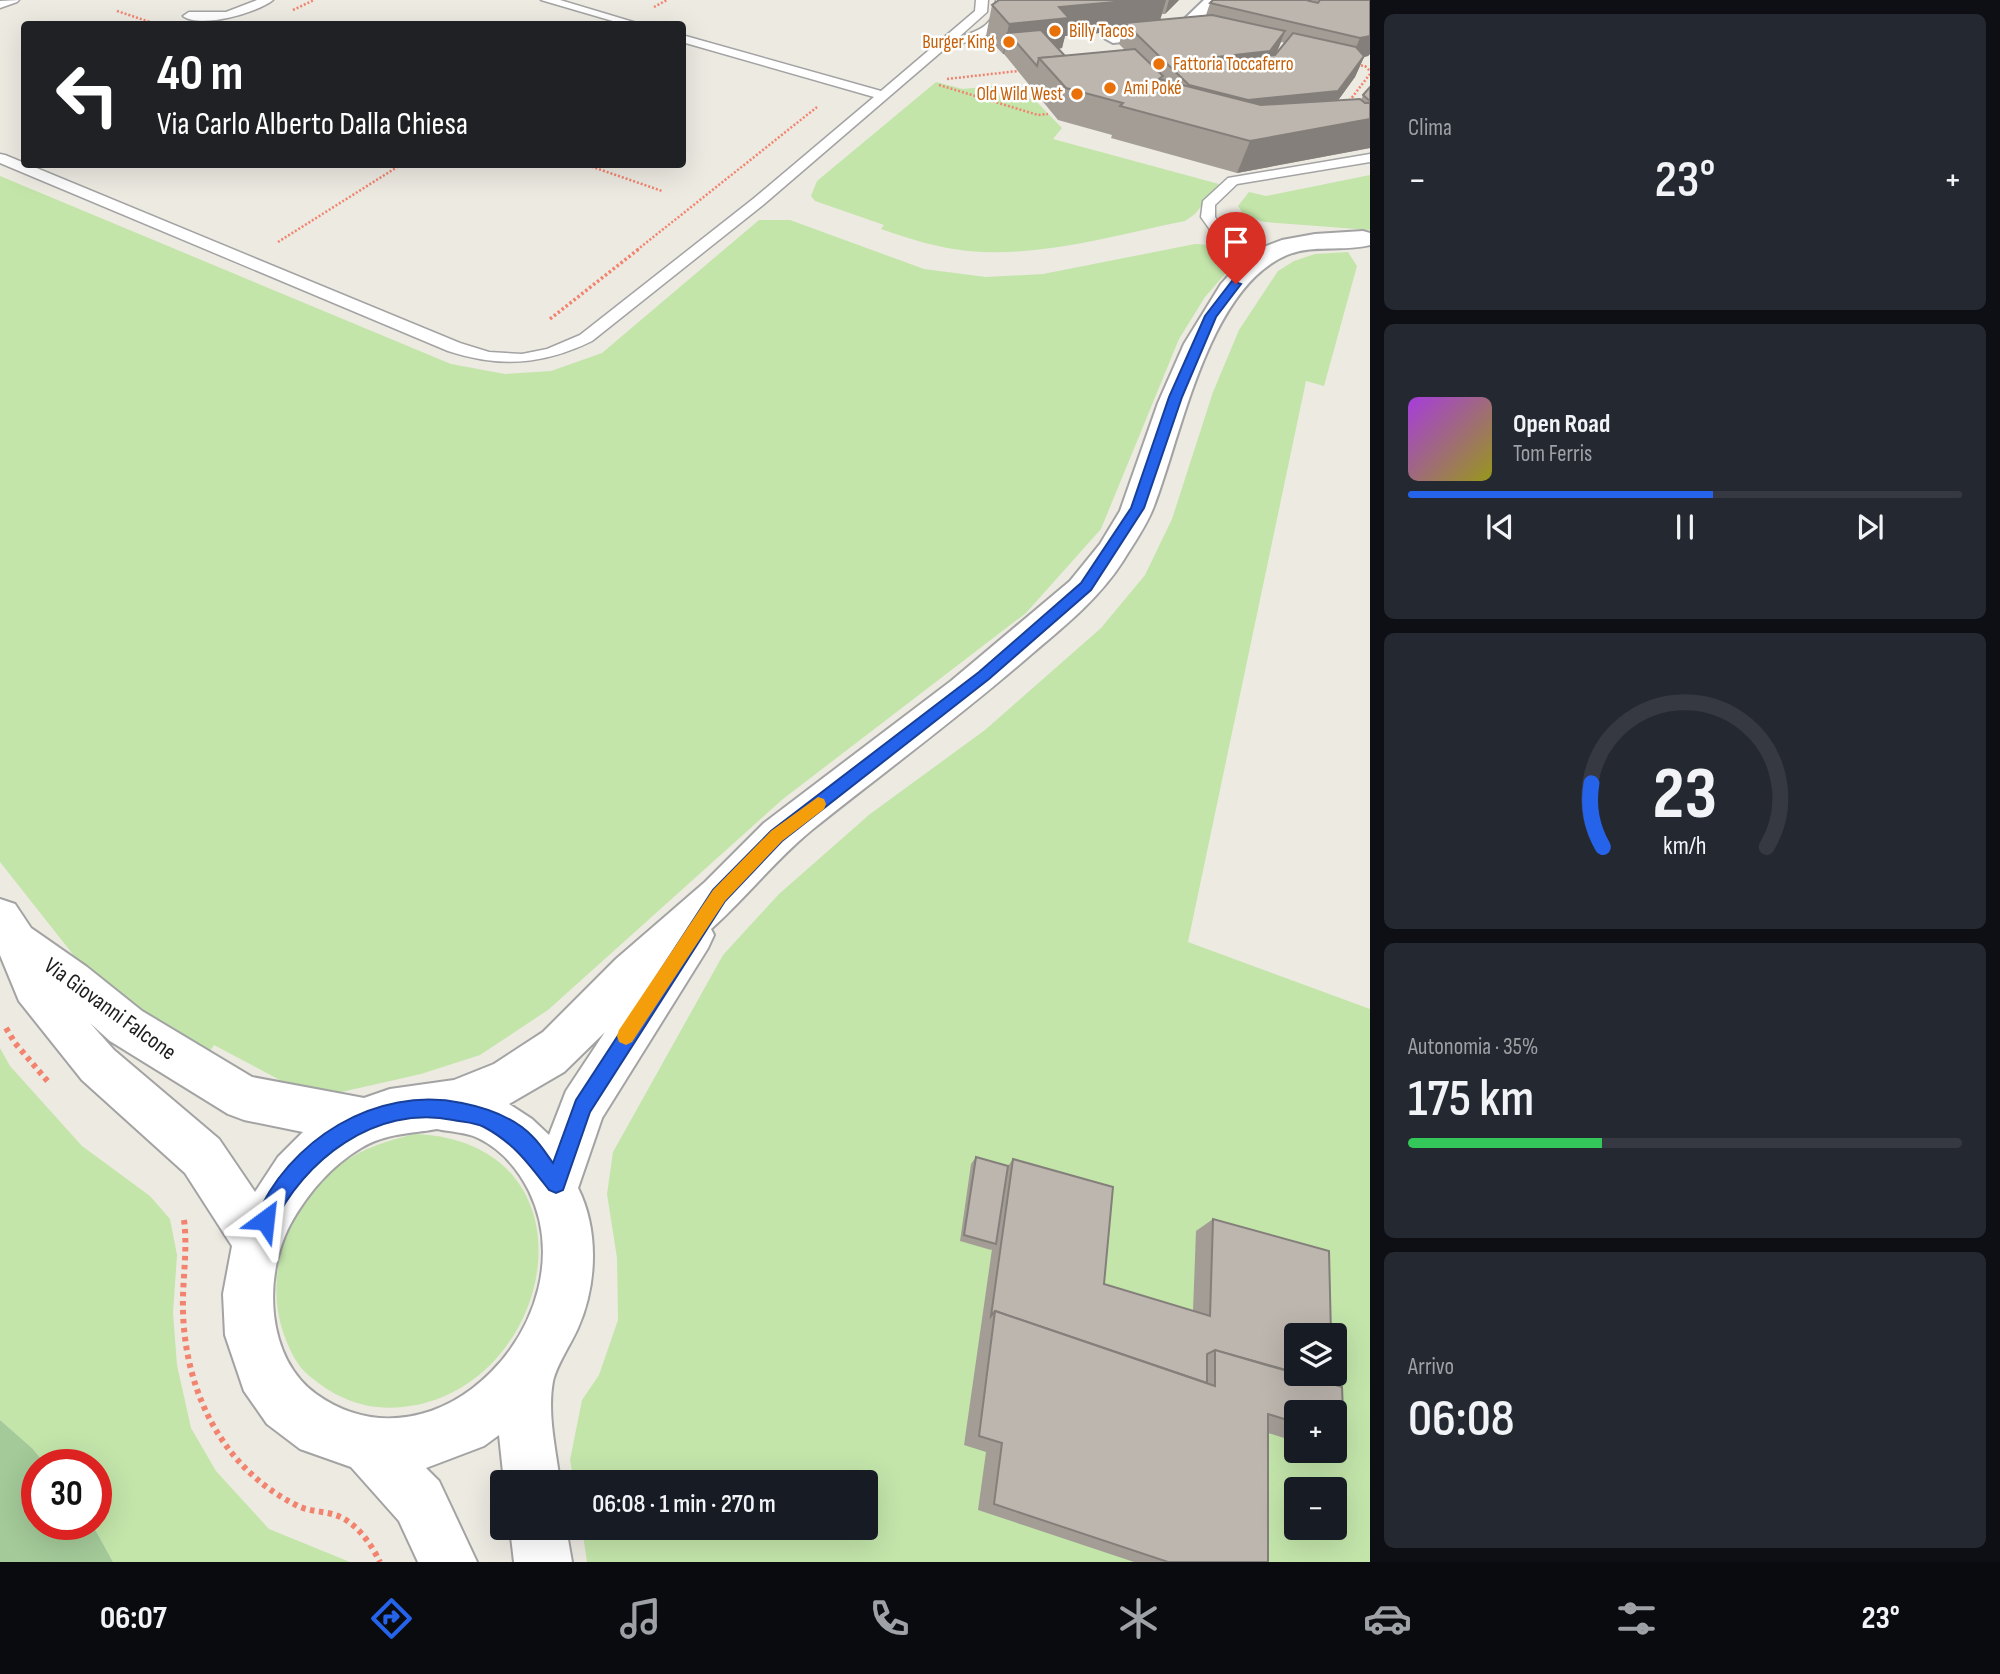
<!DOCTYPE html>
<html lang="it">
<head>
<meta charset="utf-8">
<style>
  :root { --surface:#171b24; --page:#242831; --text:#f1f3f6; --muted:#9ea1a6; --line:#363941; --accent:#2563eb }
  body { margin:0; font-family:"Sofia Sans Condensed",sans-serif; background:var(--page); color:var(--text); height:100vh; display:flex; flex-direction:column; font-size:26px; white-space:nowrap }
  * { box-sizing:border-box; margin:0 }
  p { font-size:23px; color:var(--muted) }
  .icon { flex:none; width:38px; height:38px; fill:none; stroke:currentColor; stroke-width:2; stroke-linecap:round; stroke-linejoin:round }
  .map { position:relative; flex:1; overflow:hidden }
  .details { display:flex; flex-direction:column; gap:14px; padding:14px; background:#0d0f14; width:630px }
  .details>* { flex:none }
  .banner { position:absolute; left:21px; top:21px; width:665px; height:147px; border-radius:7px; box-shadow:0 7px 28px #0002; background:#202124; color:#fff; overflow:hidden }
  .tools { position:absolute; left:1284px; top:1323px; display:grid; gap:14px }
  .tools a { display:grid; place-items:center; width:63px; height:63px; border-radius:7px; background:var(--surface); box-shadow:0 7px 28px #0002; font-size:35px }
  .speed { position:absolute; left:21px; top:1449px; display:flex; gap:14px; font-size:35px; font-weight:700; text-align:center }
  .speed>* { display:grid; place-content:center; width:91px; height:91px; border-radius:50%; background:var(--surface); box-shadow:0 7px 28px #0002; line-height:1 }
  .speed .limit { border:10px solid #d22; background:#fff; color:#111 }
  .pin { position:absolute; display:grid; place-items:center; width:60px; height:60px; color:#fff; margin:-72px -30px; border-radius:50% 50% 50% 0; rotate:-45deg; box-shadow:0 0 7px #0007 }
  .pin .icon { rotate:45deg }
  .me { position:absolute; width:77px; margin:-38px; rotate:30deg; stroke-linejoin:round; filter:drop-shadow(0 0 5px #0008) }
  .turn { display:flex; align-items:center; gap:24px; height:147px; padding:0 21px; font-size:32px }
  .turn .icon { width:91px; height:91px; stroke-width:2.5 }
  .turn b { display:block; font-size:49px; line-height:60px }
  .big { font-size:52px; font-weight:600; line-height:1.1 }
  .details .card { flex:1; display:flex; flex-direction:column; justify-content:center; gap:10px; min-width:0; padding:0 24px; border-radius:10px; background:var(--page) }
  .details .dial { align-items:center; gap:0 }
  .dial svg { height:182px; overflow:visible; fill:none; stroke:var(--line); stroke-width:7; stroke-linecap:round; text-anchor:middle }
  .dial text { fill:var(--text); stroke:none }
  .song { display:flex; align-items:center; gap:21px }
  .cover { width:84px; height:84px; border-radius:10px; background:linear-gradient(135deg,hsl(280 70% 55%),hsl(60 70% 35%)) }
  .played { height:7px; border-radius:4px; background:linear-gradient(90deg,var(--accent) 55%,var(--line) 55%) }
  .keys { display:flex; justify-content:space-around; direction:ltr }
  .heat { display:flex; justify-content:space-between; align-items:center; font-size:38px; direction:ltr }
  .charge { height:10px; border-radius:5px; background:linear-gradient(90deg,#34c759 35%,var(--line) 0) }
  .trip { position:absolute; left:490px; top:1470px; width:388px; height:70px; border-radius:7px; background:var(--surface); box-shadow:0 7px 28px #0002; font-weight:600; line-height:70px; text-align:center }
  .menu { display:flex; height:112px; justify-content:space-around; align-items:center; background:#090b0e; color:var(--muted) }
  .menu .icon { width:49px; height:49px }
  .menu .current { color:var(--accent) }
  .menu b { font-size:32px; color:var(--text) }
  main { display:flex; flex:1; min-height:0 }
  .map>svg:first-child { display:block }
  .grass { fill:#c3e5aa; fill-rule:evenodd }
  .forest { fill:#a4ca99 }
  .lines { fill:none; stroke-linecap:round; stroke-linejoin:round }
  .service-casing { stroke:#a3a3a3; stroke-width:3 }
  .pedestrian-casing { stroke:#a3a3a3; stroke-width:4 }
  .minor-casing { stroke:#a3a3a3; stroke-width:4 }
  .path-far2 { stroke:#f2836e; stroke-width:2.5; stroke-dasharray:2 2; stroke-linecap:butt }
  .path-far1 { stroke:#f2836e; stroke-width:3.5; stroke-dasharray:2.5 2.5; stroke-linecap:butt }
  .path { stroke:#f2836e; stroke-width:6; stroke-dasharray:4.5 4.5; stroke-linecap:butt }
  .service { fill:#fff; fill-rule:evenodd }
  .pedestrian { fill:#fff; fill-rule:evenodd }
  .minor { fill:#fff; fill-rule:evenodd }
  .wall { fill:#a39d96; fill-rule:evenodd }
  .shaded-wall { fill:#847f7a }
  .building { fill:#bdb6af; stroke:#847f7a; stroke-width:2 }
  .route { fill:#2563eb; stroke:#184099; stroke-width:2 }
  .slow { fill:#f59e0b }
  .food-dot { fill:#e8710a; stroke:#fff; stroke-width:2.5 }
  .labels { text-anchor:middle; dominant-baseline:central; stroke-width:5; stroke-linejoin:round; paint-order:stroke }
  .far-food-label { font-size:19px; fill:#c56008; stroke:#fff; text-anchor:start }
  .street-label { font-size:23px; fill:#1c1c1c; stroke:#fff }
</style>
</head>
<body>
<main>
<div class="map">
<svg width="1370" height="1562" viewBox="0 0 1370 1562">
  <rect width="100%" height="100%" fill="#edeae2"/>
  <g class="grass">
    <path d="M936,82L963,89L992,86C1002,99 1019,99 1034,99L1062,128L1053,139L1219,184L1195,214L1185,221C1114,235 1041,258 968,251C938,248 910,239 881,229L884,225L815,201L811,196L817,181Z"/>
    <path d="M1370,175V230L1264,222L1244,215L1238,206L1249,192L1266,196Z"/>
    <path d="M0,176L451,364L505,374L551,371L602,353L759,220H790L924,269L986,277L1043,274L1195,244C1212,245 1225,246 1237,260L1205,297L1179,339L1101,529L1026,613L783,799L548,1010L480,1055L421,1074L337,1093L291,1086L214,1045L208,1054L138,1011L75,957L0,862Z"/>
    <path d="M1348,252L1357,266L1324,386L1306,381L1188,942L1370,1009V1562H587L582,1528H866V1482H574L570,1460L582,1400L599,1375L618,1320L617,1258L607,1194L613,1152L723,955L779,894L870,814L985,730L1101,628L1145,575L1172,519L1213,392L1239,330L1278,271L1294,261L1315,254ZM1297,1335H1335V1374H1297ZM1297,1412H1335V1451H1297ZM1297,1489H1335V1528H1297Z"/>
    <path d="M0,1048L10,1066L82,1146L150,1196L170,1219L177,1255L173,1313L177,1365L191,1428L216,1471L269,1529L350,1562H113L92,1524H96V1465H46L32,1448L0,1420Z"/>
    <path d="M415,1134C604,1142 557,1390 403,1407C365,1411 334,1398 306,1373C295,1363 288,1346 283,1332C264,1275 287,1209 333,1170C357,1150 385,1141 415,1134Z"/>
  </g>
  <path class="forest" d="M0,1420L32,1448L46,1465H37V1524H92L113,1562H0Z"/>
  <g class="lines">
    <g class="service-casing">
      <g id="service">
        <path d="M19,0L17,2L0,8V1Z"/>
        <path d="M257,0H273C257,13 200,29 183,16L189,12H226Z"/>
        <path d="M541,0H560L640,24H623Z"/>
        <path d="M976,0H988L987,12L959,37C980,31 996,24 996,0H1008C1008,34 976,41 948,46L763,205L592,341C543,365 500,368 448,351L0,163V154L5,155L460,343L489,352L522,354L547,349L580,335L753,199L874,97L682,42V35L881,91L975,11Z"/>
        <path d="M1370,154V162L1237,184L1215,205V217L1225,231L1223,234H1213L1201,217L1203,201L1228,178Z"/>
      </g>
    </g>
    <g class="pedestrian-casing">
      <g id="pedestrian">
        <path d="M1204,0H1222L1188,35H1176L1173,31L1176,27Z"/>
        <path d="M1163,28L1169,29L1172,33L1169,37L1113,43L1104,38L1113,33Z"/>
      </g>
    </g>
    <g class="minor-casing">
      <g id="minor">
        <path d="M1363,231L1370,233V245C1343,252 1313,244 1287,255C1208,288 1182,434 1154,506C1147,525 1134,543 1123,561C1098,600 1062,628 1027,658C958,718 884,772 813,829C776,859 747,897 711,929L714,935L708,948L602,1118L578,1188C599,1230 597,1285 578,1328C571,1344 557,1364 553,1381C547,1414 556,1450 560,1482H504L499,1435L484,1446L426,1468L439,1481L477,1562H418L399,1521L351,1467L300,1449L267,1424L244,1391L225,1335L223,1294L232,1246L185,1173L82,1080L19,1001L0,955V899L15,904L31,928L87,967L142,1011L252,1077L364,1098L390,1089L454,1080L494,1064L543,1032L616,959L705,882L764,823L951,681L1070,581L1100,544L1120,511L1158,403L1184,344L1221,284L1240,263L1261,248L1282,240L1315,234ZM90,1023L110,1041L228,1114L244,1120L303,1132L278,1157L255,1192L219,1139L114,1050ZM605,1032L566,1091L549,1135L532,1119L509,1104L564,1072ZM437,1129C450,1132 466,1132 478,1138C501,1149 518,1169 529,1191C590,1316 438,1481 316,1394C266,1358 263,1277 290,1225C307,1194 331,1166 361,1148C386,1133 409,1134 437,1129Z"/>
        <path d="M510,1528H566L572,1562H514Z"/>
      </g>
    </g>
    <g class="path-far2">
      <path d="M654,7L667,0"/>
      <path d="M293,10L314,0"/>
      <path d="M117,11L156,24"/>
      <path d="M1357,65L1365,66L1370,71"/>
      <path d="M947,79L1018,71"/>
      <path d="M939,85L1038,115L1048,114"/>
      <path d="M1347,104L1370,74"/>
      <path d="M584,164L662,191"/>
      <path d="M278,242L402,164"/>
      <path d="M637,250L817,107"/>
    </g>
    <path class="path-far1" d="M550,319L640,248"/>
    <g class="path">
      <path d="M6,1028L15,1043L50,1084"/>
      <path d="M184,1220C188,1251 182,1281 183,1311C185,1391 222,1468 296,1505C307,1511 320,1511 332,1514C355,1520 370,1542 380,1562"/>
    </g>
    <use href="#service" class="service"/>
    <use href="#pedestrian" class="pedestrian"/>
    <use href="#minor" class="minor"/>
  </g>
  <g class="wall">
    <path d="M999,0H1179L1165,14H1162L1160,20L1206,15L1210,3L1213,0H1370V54L1368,56L1364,57L1355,77L1338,100H1361L1363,95L1370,87V148L1237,173L1111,138L1112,135L1058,120L1004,54H1003L986,36L992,5ZM1123,31L1119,44L1125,50L1065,56L1059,49L1062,48L1065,36ZM1281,42L1285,43L1277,52Z"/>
    <path d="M976,1157L1008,1166L1013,1159L1104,1284L1193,1311L1196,1231L1213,1219L1332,1384L1344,1437L1335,1440V1412H1297V1442L1268,1433V1562H1134L978,1510L986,1452L964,1445L992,1249L991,1250L960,1241L971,1164Z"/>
  </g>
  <g class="shaded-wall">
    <path d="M1137,0H1166L1158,27L1125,23L1123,31L1065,36L1062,48L1025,52L1008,33L1004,54H1003L1009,24L1059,7Z"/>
    <path d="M1169,0H1179L1165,14Z"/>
    <path d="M1285,31L1277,52L1262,73L1209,78L1217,57Z"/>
    <path d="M1370,36V54L1368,56L1364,57L1355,77L1329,113L1240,122L1248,100L1351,59L1360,38Z"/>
    <path d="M1370,119V148L1237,173L1250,141Z"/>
  </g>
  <g class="building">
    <path d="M999,0H1137L1059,7L1069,18L1009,24L992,5Z"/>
    <path d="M1213,0H1310L1309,1L1318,3L1320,0H1370V36L1360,38L1210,3Z"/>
    <path d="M1212,15L1285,31L1270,51L1217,57L1221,60L1275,55L1293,33L1356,47L1364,56L1338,91L1248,100L1189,85L1125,23Z"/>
    <path d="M1041,30L1065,56L1039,58L1037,66L1008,33Z"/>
    <path d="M1135,49L1163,76L1159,79L1261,105L1360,99L1365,103H1370V119L1250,141L1120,106L1123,103L1066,88L1039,58Z"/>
    <path d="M1370,87V101L1363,95Z"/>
    <path d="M976,1157L1008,1166L996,1244L964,1235Z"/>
    <path d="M1013,1159L1113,1187L1104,1284L1210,1316L1213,1219L1329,1251L1331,1335H1297V1373L1215,1350L1207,1354V1383L995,1311L991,1316Z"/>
    <path d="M995,1311L1215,1386V1350L1342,1387L1344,1437L1335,1435V1412H1297V1423L1268,1414V1562H1168L994,1504L1002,1443L979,1436Z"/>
    <path d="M1298,1374H1332V1384Z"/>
  </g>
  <path class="route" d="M1232,281L1241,284L1216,317L1182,397L1144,508L1091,590L989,679L782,841L725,901L590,1112L563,1190L556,1193L549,1190C529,1164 514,1143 484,1127C475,1122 463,1122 453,1120C376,1104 303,1160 272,1227L265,1230L258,1227L255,1220C288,1140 376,1085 462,1103C487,1108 515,1118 533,1137C541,1145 547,1155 553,1163L576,1100L713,890L771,831L979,672L1081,583L1131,508L1169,397L1205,316Z"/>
  <path class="slow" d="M818,797L824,799L826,804L824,809L782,841L725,901L632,1042L626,1045L619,1042L617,1036L619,1030L713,890L771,831Z"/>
  <g class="food-dot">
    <circle cx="1055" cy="31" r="7"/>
    <circle cx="1009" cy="42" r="7"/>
    <circle cx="1159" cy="64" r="7"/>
    <circle cx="1110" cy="88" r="7"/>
    <circle cx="1077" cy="94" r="7"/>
  </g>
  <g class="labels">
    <g class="far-food-label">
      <text x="1069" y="31">Billy Tacos</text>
      <text x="995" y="42" text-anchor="end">Burger King</text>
      <text x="1173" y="64">Fattoria Toccaferro</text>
      <text x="1124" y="88">Ami Poké</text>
      <text x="1063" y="94" text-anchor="end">Old Wild West</text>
    </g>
    <g class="street-label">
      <text transform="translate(110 1009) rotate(36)">Via Giovanni Falcone</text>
    </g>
  </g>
</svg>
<div class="tools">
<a><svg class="icon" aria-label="layers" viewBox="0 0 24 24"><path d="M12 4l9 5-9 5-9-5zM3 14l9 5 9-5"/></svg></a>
<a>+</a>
<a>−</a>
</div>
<div class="speed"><div class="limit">30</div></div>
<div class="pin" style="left:1236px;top:284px;background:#d93025"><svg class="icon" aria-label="arrive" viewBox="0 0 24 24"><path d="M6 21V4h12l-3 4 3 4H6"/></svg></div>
<svg class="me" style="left:265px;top:1220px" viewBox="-20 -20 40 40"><path d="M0-17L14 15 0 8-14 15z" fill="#2563eb" stroke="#fff" stroke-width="4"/></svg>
<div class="trip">06:08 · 1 min · 270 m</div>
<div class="banner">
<div class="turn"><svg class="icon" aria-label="left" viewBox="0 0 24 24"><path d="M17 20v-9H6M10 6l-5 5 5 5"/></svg><div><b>40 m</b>Via Carlo Alberto Dalla Chiesa</div></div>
</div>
</div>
<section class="details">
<div class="card"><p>Clima</p>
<div class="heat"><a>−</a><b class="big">23°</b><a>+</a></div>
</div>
<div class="card">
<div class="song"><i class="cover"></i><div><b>Open Road</b><p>Tom Ferris</p></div></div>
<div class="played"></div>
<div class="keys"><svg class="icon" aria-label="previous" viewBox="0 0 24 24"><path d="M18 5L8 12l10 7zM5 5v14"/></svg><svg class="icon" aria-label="pause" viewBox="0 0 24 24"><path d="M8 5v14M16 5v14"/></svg><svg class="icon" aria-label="next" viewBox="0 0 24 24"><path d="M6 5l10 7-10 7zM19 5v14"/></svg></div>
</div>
<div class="card dial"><svg viewBox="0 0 100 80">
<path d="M14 69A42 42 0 1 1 86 69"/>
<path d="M14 69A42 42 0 0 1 9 41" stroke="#2563eb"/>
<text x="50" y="56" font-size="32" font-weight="700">23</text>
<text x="50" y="72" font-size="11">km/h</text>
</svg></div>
<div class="card"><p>Autonomia · 35%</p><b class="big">175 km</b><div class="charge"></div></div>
<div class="card"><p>Arrivo</p><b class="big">06:08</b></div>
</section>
</main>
<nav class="menu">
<b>06:07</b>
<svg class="icon current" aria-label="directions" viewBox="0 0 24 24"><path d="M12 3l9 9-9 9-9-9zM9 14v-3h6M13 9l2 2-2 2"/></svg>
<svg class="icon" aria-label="music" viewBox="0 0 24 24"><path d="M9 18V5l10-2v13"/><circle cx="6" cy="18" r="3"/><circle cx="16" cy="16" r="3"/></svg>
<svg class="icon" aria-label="phone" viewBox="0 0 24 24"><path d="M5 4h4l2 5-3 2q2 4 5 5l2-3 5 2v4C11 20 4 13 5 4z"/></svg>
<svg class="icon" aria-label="climate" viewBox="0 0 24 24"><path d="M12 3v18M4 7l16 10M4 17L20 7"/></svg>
<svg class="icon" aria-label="car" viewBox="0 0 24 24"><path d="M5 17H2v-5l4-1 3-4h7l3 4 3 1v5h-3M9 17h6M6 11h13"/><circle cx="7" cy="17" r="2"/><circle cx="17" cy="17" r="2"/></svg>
<svg class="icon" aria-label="filters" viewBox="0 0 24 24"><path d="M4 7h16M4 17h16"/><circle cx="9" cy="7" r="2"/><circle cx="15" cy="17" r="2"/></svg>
<b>23°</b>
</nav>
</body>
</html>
